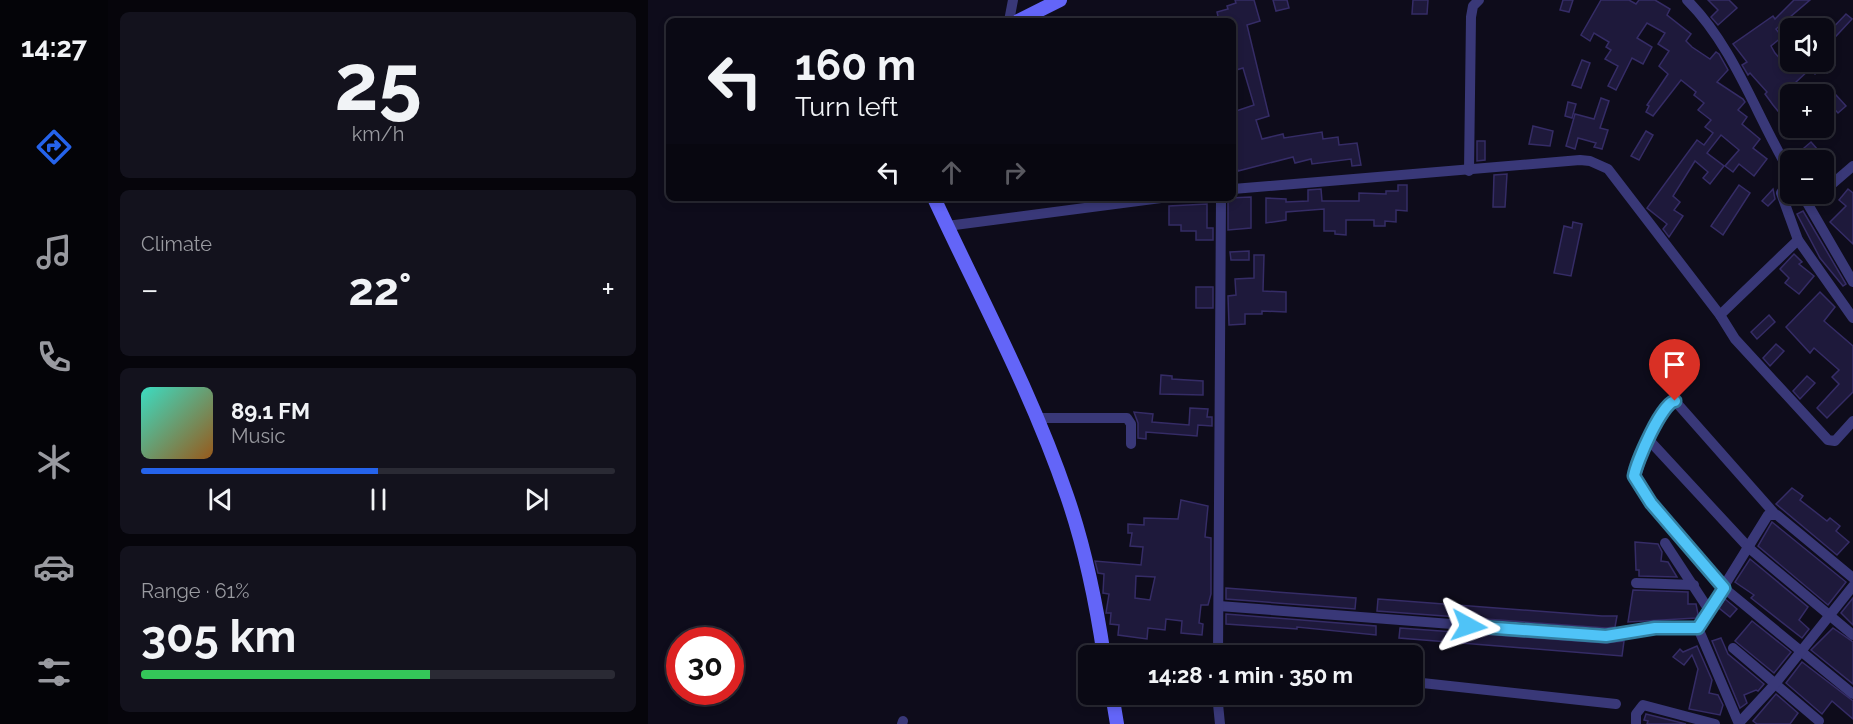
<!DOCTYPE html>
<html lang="en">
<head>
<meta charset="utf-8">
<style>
  :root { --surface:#0a0914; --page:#13121d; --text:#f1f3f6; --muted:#999aa0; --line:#2a2a34; --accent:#2563eb }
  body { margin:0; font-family:Raleway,sans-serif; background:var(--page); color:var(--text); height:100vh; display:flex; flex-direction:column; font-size:22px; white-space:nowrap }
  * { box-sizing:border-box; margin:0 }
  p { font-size:20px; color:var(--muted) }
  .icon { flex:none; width:33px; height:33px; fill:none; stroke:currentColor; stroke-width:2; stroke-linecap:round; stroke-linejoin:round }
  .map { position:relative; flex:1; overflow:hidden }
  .side { display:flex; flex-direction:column; gap:12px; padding:12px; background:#06050b; width:540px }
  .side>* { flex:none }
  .top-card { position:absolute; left:18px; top:18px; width:570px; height:183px; border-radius:9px; box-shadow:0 3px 9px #0003,0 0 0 2px var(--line); background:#0a0914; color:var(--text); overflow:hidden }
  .controls { position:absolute; left:1132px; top:18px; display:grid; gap:12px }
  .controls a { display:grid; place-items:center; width:54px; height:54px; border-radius:9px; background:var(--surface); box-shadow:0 3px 9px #0003,0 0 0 2px var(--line); font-size:30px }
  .speed { position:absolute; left:18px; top:627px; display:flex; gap:12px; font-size:30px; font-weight:700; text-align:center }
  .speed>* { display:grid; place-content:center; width:78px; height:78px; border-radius:50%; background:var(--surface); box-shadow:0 3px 9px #0003,0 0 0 2px var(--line); line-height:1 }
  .speed .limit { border:9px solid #d22; background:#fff; color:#111 }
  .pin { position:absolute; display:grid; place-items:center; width:51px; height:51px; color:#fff; margin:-62px -26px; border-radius:50% 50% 50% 0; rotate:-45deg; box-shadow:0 0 6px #0007 }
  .pin .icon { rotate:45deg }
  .me { position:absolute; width:66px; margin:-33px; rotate:95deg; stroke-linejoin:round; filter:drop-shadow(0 0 4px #0008) }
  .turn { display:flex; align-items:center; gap:21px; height:126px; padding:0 30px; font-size:27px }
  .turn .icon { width:78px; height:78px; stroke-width:2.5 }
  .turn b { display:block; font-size:42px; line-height:51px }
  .lanes { display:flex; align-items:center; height:57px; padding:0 30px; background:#0003; justify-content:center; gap:30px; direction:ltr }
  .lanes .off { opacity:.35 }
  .big { font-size:45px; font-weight:700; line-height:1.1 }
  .side .widget { flex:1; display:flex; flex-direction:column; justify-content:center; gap:9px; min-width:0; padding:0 21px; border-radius:9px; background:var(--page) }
  .side .dial { align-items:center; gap:0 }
  .dial b { font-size:78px; line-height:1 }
  .song { display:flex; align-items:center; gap:18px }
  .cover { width:72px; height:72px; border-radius:9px; background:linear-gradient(135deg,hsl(170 70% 55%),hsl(30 70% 35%)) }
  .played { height:6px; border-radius:3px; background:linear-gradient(90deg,var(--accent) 50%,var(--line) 50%) }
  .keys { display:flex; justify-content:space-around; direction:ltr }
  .heat { display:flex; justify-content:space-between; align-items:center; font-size:33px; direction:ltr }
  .charge { height:9px; border-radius:4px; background:linear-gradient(90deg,#34c759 61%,var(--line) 0) }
  .trip { position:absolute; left:430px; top:645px; width:345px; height:60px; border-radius:9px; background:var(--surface); box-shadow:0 3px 9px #0003,0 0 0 2px var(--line); font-weight:700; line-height:60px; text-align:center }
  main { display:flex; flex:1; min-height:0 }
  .tab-bar { display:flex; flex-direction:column; width:108px; justify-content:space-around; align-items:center; background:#040408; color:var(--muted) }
  .tab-bar .icon { width:42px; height:42px }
  .tab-bar .current { color:var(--accent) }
  .tab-bar b { font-size:27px; color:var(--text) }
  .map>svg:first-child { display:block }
  .building { fill:#1e193b; stroke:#352c66; stroke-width:1.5; fill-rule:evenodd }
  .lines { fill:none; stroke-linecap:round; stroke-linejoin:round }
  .street { stroke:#393878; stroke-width:10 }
  .secondary { stroke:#6365f8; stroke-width:14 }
  .route-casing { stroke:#337fa1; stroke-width:15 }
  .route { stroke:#4fc3f7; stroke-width:10 }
</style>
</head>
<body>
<main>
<nav class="tab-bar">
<b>14:27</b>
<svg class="icon current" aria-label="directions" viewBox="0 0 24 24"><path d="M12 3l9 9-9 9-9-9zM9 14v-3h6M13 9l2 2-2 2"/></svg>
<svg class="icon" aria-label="music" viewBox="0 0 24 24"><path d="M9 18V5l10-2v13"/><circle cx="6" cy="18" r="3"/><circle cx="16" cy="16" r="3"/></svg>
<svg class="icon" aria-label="phone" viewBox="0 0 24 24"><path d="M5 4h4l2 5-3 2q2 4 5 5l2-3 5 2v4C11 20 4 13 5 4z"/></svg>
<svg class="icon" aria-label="climate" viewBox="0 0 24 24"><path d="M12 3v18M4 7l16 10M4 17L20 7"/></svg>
<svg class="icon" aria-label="car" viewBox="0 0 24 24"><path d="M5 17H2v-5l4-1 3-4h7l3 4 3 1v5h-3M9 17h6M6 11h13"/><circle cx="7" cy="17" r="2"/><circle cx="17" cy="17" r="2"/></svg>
<svg class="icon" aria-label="filters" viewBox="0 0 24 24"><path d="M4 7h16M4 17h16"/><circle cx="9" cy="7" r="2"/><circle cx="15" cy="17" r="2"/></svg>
</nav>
<section class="side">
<div class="widget dial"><b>25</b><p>km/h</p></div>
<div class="widget"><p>Climate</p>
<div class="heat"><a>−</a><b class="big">22°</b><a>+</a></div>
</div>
<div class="widget">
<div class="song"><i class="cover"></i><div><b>89.1 FM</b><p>Music</p></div></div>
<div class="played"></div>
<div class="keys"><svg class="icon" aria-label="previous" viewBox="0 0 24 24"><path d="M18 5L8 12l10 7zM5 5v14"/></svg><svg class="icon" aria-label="pause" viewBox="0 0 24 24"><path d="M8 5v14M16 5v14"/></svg><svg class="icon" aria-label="next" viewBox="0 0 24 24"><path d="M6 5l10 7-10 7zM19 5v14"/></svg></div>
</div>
<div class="widget"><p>Range · 61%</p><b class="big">305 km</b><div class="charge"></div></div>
</section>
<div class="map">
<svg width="1205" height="724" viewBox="0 0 1205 724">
  <rect width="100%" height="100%" fill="#0e0c1b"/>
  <g class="building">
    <path d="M587,0H606L612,21L599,25L621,116L608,120L614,139L635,134L636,138L674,132L675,139L690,137L691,145L709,143L713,165L704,166L703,159L664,164L663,159L647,163L645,157L590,171L585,154V112L606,105L595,68L585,71V21H571L569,12L580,9L579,6L588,3Z"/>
    <path d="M625,0H639L641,8L628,11Z"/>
    <path d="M765,0H780L779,14H764Z"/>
    <path d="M915,0H925L921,12L912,10Z"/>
    <path d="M953,0H981L988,4L991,0H1007L1022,9L1019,15L1043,34L1038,41L1044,47L1062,59L1068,52L1071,54L1080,70L1069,82L1095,99L1097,102L1090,110L1099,117L1094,124L1112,139L1105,148L1119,159L1106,176L1091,164L1085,172L1077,166L1091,150L1073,135L1059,153L1076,166L1062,184L1055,178L1060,172L1047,161L1025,196L1032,202L1026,210L1035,216L1021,237L1015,229L1019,224L999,208L1049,140L1056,145L1065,133L1057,127L1063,120L1050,110L1056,103L1046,95L1048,92L1033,80L1005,116L998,112L1001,106L999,105L1020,74L1011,66L1021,51L1010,44L1017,33L999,23L989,38L1004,47L995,64L984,58L968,90L960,86L970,66L957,59L963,50L958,47L961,42L946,33L942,41L933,35Z"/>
    <path d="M1060,0H1081L1089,8L1070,25L1063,17L1070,10Z"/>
    <path d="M1146,0H1162L1128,29L1134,37L1123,46L1127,53L1136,63L1176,62V53L1187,65L1179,73L1174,68L1167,74L1162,69L1147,83L1158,94H1143V127L1125,105L1117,94L1119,92L1102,73L1100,75L1094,65L1099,62L1085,44L1125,16L1127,19Z"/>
    <path d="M1198,14L1204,19L1176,49V37Z"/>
    <path d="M934,60L942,63L933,88L924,85Z"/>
    <path d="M1188,95L1198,106L1190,113L1180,102Z"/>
    <path d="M953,98L961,101L952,128L960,130L954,149L946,147L948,143L930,138L927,149L918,146L927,114L946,119Z"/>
    <path d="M920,102L928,104L924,118L917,116Z"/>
    <path d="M885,126L905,131L902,146L881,144Z"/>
    <path d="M998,131L1005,135L991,160L983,156Z"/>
    <path d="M829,141H837V160L829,161Z"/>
    <path d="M1163,142L1170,150L1163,156L1156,148Z"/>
    <path d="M859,174L857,207H845L846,175Z"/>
    <path d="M750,185H759V211L748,210V222L737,221V226H726V220H698V235L687,234V231H676V209L638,212V220L618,223V198L638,199V202L660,201V190L673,189L674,201H711V193L738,194V191H750Z"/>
    <path d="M1091,185L1102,193L1075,235L1063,226Z"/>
    <path d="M1125,189L1127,199L1120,206L1114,201Z"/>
    <path d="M1200,189L1205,193V244L1182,222L1198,206L1191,200Z"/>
    <path d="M603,197V228L580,230V198Z"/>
    <path d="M559,204V228H565V240H548V231H533V225H521V206Z"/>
    <path d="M1155,211L1198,284L1195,286L1172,258L1149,214Z"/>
    <path d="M925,222L934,224L923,276L906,273L916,226L924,228Z"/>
    <path d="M601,251V260H583L582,252Z"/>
    <path d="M1146,254L1154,262L1151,264L1166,276L1151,294L1137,283L1141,278L1132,269Z"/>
    <path d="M606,255H616L615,291L638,292V312L614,311V314H597V324L581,325L580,296L588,295L587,279L606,278Z"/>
    <rect x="548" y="287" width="17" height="21"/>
    <path d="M1172,292L1187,307L1176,321L1205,346V392L1179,418L1169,408L1191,384L1184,377L1191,370L1166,348L1162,353L1138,327Z"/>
    <path d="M1121,315L1127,322L1109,339L1103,332Z"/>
    <path d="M1128,344L1136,351L1122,366L1115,358Z"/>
    <path d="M513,375L524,376V379L555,381V395L512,394Z"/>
    <path d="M1159,376L1167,383L1152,399L1145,391Z"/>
    <path d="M542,408L560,409L559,417H564V426L550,425L549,436L498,432V439L490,438V423L486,412L505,414L504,422L541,425Z"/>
    <path d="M1144,488L1155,496L1152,500L1179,521L1182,518L1192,526L1188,531L1201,542L1189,555L1128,504Z"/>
    <path d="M533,500L560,506L557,537L563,538V594L560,605H553L551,623L555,624L554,635L533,633L534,621L518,619L517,630L500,628L499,639L470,635L471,625L462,624L463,613H458L461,594L455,593L456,574L450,573L447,561L493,565L495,547L482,546L484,533H480V524L496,525V518L530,519ZM488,576L507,577L502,600L487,598Z"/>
    <path d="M1124,522L1198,582L1180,605L1110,546Z"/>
    <path d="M987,542L1010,544L1014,552L1013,561L1020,562L1029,577L991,576V570H988Z"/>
    <path d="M1102,559L1160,607L1151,620L1161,629L1154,638L1103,598L1106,595L1087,582Z"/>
    <path d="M578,588L708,598L707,609L578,599Z"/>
    <path d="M985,590L1040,592V604H1048L1050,614L1048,618L980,622Z"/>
    <path d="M1205,598V625L1193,613Z"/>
    <path d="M730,599L954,616H969L967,627L958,628L729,611Z"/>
    <path d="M1077,599L1089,609L1082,617L1071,608Z"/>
    <path d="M578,614L728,626V635L649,627V629L578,624Z"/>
    <path d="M1104,621L1143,652L1126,673L1087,641Z"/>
    <path d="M752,628L957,643L976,641L974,656L751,638Z"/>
    <path d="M1185,628L1205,642V684L1163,650Z"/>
    <path d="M1073,638L1080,654L1116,684L1110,691L1108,690L1096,695L1099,703L1092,708L1064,641Z"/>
    <path d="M1049,646L1064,680L1061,693L1070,695L1075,705L1072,715L1041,709L1050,669L1044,655L1036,665L1025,657L1032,649L1035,652Z"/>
    <path d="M1154,662L1205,701V719L1184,701L1174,714L1138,683Z"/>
    <path d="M1128,694L1150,713L1142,724H1109L1105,721Z"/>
    <path d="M998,714L1038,724H999L1000,721L996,720Z"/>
  </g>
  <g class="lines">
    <g class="street">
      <path d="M1039,0C1087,48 1108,116 1143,174"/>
      <path d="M361,21L365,0"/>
      <path d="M821,171L823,17L825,6L831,0"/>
      <path d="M1143,178L1133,193L1150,240L1205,318"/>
      <path d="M585,189L932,160L942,161L960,169L1072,315L1087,339L1180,440L1187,441L1205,421"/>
      <path d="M1176,191L1205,166"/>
      <path d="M1154,194L1205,282"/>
      <path d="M299,226L513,198"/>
      <path d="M1072,315L1150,240"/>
      <path d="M389,418H479L483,424V444"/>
      <path d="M1000,439L1101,548L1205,635"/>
      <path d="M1126,513L1027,401H1023L1000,439L987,479L1003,503L1076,588L1205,694"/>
      <path d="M1017,543L1061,610"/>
      <path d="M988,583L1046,585"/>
      <path d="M571,606L958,636L1007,628H1050"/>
      <path d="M1085,648L1171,721"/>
      <path d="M570,656L573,198"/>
      <path d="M765,682L968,704"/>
      <path d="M569,694L572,724"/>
      <path d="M1091,723L1127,684L1205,586"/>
      <path d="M254,724L255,721"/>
      <path d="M988,724V714L995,705L1067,724"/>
      <path d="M1091,724L1050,628L1120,515H1129L1205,578"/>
    </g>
    <g class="secondary">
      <path d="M370,21L412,0"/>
      <path d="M286,198C332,297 384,393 419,496C437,548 448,602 456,656"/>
      <path d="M464,694L469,724"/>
    </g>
  </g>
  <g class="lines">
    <g class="route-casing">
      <path id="route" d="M821,626L958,636L1007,628H1050L1076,588L1003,503L986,476C988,463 1014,402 1027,401"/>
    </g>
    <use href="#route" class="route"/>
  </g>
</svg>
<div class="controls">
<a><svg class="icon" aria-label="sound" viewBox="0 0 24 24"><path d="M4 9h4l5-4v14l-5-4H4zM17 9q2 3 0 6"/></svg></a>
<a>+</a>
<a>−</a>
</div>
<div class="speed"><div class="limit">30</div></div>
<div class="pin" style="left:1027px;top:401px;background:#d93025"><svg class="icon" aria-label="arrive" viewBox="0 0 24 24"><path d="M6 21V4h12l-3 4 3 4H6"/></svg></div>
<svg class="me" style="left:821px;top:626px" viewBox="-20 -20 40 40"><path d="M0-17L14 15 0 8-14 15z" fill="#4fc3f7" stroke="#fff" stroke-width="4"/></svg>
<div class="trip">14:28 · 1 min · 350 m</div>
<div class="top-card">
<div class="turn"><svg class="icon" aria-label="left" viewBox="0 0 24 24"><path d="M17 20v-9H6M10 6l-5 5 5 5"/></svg><div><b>160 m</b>Turn left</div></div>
<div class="lanes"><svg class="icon" aria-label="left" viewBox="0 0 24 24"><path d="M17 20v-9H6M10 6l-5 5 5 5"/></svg><svg class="icon off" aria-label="ahead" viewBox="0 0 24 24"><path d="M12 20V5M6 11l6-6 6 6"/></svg><svg class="icon off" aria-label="right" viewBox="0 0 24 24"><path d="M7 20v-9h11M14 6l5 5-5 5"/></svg></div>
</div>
</div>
</main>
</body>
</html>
